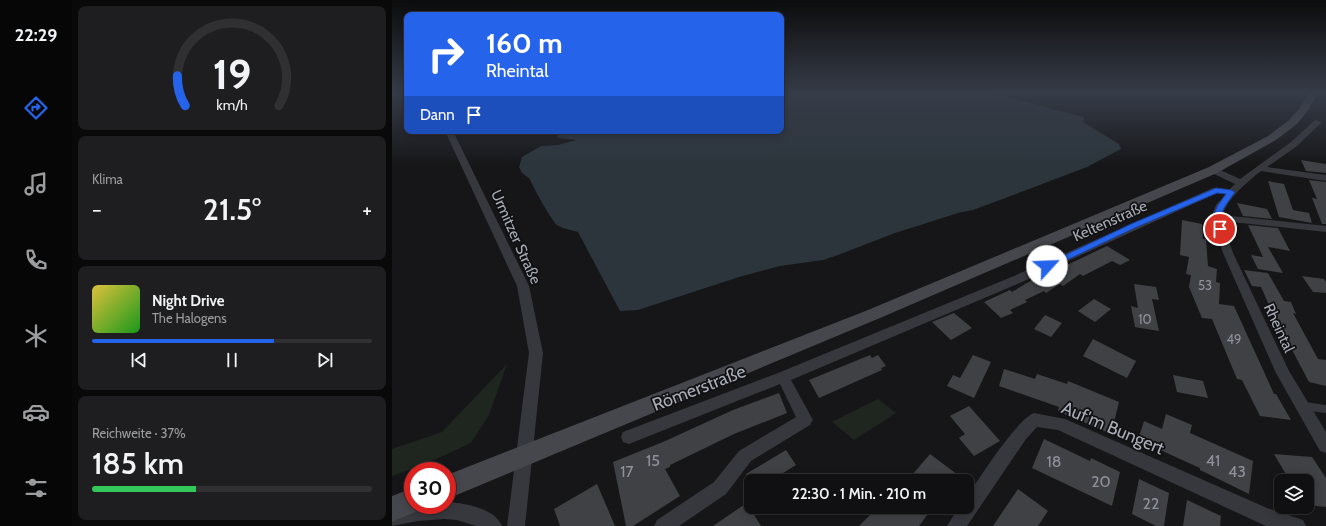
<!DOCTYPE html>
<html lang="de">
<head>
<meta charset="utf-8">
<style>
  :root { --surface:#101012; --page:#1e1e20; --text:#f1f3f6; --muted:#9c9d9f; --line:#303032; --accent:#2563eb }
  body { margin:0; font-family:Cabin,sans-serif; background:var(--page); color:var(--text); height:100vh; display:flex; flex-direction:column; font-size:15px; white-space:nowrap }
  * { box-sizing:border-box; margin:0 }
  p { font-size:13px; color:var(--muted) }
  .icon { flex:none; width:22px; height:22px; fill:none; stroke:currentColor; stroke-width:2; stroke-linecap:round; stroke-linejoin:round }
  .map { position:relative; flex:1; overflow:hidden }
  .drawer { display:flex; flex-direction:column; gap:6px; padding:6px; background:#09090a; width:320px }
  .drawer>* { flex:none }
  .hud { position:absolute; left:12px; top:12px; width:380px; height:122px; border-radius:8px; box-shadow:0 2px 10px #0003,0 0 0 1px var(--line); background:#2563eb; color:#fff; overflow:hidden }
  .tools { position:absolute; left:882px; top:474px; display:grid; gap:8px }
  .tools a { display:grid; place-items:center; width:40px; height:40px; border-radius:8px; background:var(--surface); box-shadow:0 2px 10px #0003,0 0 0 1px var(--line); font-size:20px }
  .speed { position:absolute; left:12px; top:462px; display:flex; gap:8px; font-size:20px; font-weight:700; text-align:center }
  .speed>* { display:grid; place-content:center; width:52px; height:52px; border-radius:50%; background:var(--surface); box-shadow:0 2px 10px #0003,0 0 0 1px var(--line); line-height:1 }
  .speed .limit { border:6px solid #d22; background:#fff; color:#111 }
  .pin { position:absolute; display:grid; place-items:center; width:34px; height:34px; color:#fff; margin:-17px; border:2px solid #fff; border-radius:50%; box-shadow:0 1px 4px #0007 }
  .me { position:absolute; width:44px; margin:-22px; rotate:65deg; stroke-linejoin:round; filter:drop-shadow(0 0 3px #0008) }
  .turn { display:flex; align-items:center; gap:14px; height:84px; padding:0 16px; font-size:18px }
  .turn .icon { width:52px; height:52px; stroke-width:2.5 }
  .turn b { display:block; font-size:28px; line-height:34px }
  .then { display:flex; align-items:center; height:38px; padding:0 16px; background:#0003; gap:8px; font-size:15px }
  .big { font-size:30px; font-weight:600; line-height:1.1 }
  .drawer .tile { flex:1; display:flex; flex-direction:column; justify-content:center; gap:6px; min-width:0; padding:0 14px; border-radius:8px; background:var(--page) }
  .drawer .dial { align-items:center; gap:0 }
  .dial svg { height:104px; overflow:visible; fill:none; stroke:var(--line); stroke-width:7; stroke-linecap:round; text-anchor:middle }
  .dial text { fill:var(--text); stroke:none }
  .song { display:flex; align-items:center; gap:12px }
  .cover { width:48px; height:48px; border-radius:6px; background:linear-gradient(135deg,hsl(50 70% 55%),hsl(120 70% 35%)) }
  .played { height:4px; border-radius:2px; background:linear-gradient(90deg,var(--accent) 65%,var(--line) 65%) }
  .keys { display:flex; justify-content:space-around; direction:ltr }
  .heat { display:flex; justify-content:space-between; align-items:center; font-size:22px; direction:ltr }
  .charge { height:6px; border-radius:3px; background:linear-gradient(90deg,#34c759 37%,var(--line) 0) }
  .trip { position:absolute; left:352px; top:474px; width:230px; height:40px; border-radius:8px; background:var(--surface); box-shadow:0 2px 10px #0003,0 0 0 1px var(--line); font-weight:600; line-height:40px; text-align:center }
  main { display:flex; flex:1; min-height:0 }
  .tab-bar { display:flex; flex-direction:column; width:72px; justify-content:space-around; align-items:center; background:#060607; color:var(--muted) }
  .tab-bar .icon { width:28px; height:28px }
  .tab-bar .active { color:var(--accent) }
  .tab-bar b { font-size:18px; color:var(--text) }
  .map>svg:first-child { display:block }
  .green { fill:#1e261f }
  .water { fill:#2c353c }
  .building { fill:#404145 }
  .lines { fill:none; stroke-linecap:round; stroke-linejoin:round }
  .lane { stroke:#37383d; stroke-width:8 }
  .street { fill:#37383d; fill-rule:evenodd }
  .secondary { fill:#45474d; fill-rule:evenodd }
  .route { fill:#2563eb; stroke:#184099 }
  .labels { text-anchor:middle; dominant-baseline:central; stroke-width:3.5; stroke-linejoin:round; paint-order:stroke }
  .number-label { font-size:13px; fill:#8e929b }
  .street-label { font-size:15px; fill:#a8adb8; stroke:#111113 }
  .near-number-label { font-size:16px; fill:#8e929b }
  .near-street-label { font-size:18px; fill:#a8adb8; stroke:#111113 }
</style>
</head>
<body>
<main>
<nav class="tab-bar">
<b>22:29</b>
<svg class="icon active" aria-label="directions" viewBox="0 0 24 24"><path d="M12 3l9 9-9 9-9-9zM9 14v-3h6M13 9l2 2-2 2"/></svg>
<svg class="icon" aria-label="music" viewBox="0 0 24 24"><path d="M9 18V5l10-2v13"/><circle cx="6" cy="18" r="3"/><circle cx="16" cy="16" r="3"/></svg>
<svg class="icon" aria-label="phone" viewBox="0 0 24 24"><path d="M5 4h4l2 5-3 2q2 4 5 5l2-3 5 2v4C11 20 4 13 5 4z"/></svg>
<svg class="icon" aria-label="climate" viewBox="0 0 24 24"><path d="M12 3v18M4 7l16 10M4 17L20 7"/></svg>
<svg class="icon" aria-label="car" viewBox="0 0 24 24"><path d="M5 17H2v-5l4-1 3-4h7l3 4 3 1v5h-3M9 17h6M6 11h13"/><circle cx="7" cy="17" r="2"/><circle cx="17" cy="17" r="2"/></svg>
<svg class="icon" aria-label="filters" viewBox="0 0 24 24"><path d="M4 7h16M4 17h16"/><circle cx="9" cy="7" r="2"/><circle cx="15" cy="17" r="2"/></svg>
</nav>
<section class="drawer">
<div class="tile dial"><svg viewBox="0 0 100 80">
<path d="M14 69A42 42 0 1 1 86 69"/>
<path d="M14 69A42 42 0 0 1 8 46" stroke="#2563eb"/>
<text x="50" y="56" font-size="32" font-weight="700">19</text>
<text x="50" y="72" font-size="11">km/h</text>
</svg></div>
<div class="tile"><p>Klima</p>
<div class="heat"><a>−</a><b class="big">21.5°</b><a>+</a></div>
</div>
<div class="tile">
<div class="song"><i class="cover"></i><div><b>Night Drive</b><p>The Halogens</p></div></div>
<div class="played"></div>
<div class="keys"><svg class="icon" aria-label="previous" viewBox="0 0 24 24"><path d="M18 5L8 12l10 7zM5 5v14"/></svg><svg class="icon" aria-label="pause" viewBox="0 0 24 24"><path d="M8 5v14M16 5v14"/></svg><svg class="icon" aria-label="next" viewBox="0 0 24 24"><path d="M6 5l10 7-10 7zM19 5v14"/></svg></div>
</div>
<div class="tile"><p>Reichweite · 37%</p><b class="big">185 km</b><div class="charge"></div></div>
</section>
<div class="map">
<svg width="934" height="526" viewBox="0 0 934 526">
  <rect width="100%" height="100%" fill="#161618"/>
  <g class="green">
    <path d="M115,364L97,415L79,443L29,466L0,476V449L50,432Z"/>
    <path d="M486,399L504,413L462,440L440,422Z"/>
  </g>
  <path class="water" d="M389,93H600L692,117L691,122L727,144L729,149L695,167L624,194L581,210L566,213L503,233L446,255L431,260L388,266L347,277L246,310L228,311L186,232C180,230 171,229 165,225C160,221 140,186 138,179L130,173L127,167L130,157L149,146L166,145L184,140L165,138L167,134L177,131H389Z"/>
  <g class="building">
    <path d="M909,160L934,164V173L914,171Z"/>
    <path d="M917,180L934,182V224H930L920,198L925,199Z"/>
    <path d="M876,181L892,184L901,210L917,213L920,223L887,217Z"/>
    <path d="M845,203L875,209L880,219L851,216Z"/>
    <path d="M790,220L810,224L811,239H814L816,266L825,269L824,282L828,283L827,304L842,306L882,394H884L899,420L868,416L850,380L845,379L820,319L810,318L797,287L799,275L794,274L797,257L788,255Z"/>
    <path d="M856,225L886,228L898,251L876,247L891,273L866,269L859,255L871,257Z"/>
    <path d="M715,246L738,260L728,265L720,261L691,276L688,274L671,286L668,284L654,293L652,291L633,300L635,302L618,310L621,313L609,318L592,302L618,290L620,292L645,277L652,274L654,275Z"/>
    <path d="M852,270L876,273L892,301L899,302L904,314L901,313L926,359L934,360V386L917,382L880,312L869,287L860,286Z"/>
    <path d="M910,276L932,279L934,282V293L921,292Z"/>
    <path d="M742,284L764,287L767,300L760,299L767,331L743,327L739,306L746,308Z"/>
    <path d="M702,299L719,309L703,322L686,311Z"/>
    <path d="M562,313L580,328L559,340L540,322Z"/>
    <path d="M653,315L670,323L659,337L642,329Z"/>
    <path d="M701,339L744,361L735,378L691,356Z"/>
    <path d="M478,355L480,358L486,355L494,366L489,368L490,370L427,398L417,380Z"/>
    <path d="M581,355L599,362L582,398L555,386L561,375L568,378Z"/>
    <path d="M612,369L643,379L645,374L675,384L676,381L727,402L719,434L666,411L667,407L607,386Z"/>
    <path d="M781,375L811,381L816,398L785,392Z"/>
    <path d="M387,393L395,413L342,434L278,465V467L273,469L288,496L241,526H234L221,462L271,442L341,410Z"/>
    <path d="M577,406L608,441L582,456L567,438L573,434L558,416Z"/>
    <path d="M774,414L800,425L798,433L861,461L857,494L808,470V468L746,440L752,421L770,429Z"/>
    <path d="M652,439L698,461L699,458L728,472L720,506L640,468Z"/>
    <path d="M394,450L404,465L391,473L396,481H358L354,474Z"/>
    <path d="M538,454L566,475L561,481H515Z"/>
    <path d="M882,454L920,457L934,478V507L915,505V481H898Z"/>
    <path d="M747,479L777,493L772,526H764L740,514Z"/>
    <path d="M205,484L223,526H168L162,509Z"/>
    <path d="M626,489L656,511L646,526H601Z"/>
    <path d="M359,500V510L369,526H321Z"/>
    <path d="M795,500L829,516L828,526H791Z"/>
    <path d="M486,507H541L527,526H467Z"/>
  </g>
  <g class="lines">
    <path class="lane" d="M912,406L934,409"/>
    <g class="street">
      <path d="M923,120L930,122L905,146L875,167L934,175V181L869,171C854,183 837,197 830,215L934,226V232L830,221L841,253L897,371L934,432V453L928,451L884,373L831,253L819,217L824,205L834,194L825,193L630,282L399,380L421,420L418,425L359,461L334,494L287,526H262L265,520L322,482L347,451L404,417L388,384L237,444L231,442L229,437L231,432L386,373L622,276L821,188L838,189L843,184L818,172V168H824L848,179L899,142Z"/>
      <path d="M53,131H61L137,286L151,353L133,526H115L137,353L125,286Z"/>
      <path d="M642,413L673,419L875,508L911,520L914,526H874L666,430L645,427L634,439L575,526H555L567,507H575V496C588,478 624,420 642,413Z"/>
      <path d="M55,502C72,503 103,508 110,526H84L65,520L52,519L26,521L0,526V508L21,504L55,505Z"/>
    </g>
    <g class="secondary">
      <path d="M917,93H926L917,109L905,124L884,140L825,173L488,318L55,499V475L476,310L817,167L876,136L897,120L908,108Z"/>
      <path d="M21,488V505H31L30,509L0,522V496Z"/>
    </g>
  </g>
  <linearGradient id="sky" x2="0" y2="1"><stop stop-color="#0c0c0d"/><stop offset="0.56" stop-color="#363c48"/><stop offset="1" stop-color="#363c48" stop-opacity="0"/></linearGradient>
  <rect width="934" height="166" fill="url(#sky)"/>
  <path class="route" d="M824,188L839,190L843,192C833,207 826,211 832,229L831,231H825L820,218L826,205L834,194L825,193L745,227L658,268L655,269L650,266L739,224Z"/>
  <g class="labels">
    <g class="number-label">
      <text x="813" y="285">53</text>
      <text x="753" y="319">10</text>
      <text x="842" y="339">49</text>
    </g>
    <g class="street-label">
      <text transform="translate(718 221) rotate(-24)">Keltenstraße</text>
      <text transform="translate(124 237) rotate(66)">Urmitzer Straße</text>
      <text transform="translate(887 328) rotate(65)">Rheintal</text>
    </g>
    <g class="near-number-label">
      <text x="261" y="460">15</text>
      <text x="821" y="460">41</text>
      <text x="662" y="461">18</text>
      <text x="235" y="471">17</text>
      <text x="845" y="471">43</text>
      <text x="709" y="481">20</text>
      <text x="759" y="503">22</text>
    </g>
    <g class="near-street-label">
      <text transform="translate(307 388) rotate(-21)">Römerstraße</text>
      <text transform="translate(721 428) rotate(23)">Auf'm Bungert</text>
    </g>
  </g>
</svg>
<div class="tools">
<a><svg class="icon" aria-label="layers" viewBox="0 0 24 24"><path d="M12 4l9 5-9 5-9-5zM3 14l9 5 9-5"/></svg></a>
</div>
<div class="speed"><div class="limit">30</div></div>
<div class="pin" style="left:828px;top:229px;background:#d93025"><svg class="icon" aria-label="arrive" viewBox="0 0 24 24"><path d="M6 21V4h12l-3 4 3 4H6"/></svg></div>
<svg class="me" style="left:655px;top:266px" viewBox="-20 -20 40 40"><circle r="19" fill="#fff"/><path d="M0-13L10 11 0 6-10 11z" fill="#2563eb"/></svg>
<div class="trip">22:30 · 1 Min. · 210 m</div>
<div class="hud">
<div class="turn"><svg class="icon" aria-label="right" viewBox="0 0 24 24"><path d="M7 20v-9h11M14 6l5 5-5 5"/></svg><div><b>160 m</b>Rheintal</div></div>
<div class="then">Dann<svg class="icon" aria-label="arrive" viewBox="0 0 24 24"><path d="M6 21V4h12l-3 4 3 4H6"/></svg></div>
</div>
</div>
</main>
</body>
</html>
